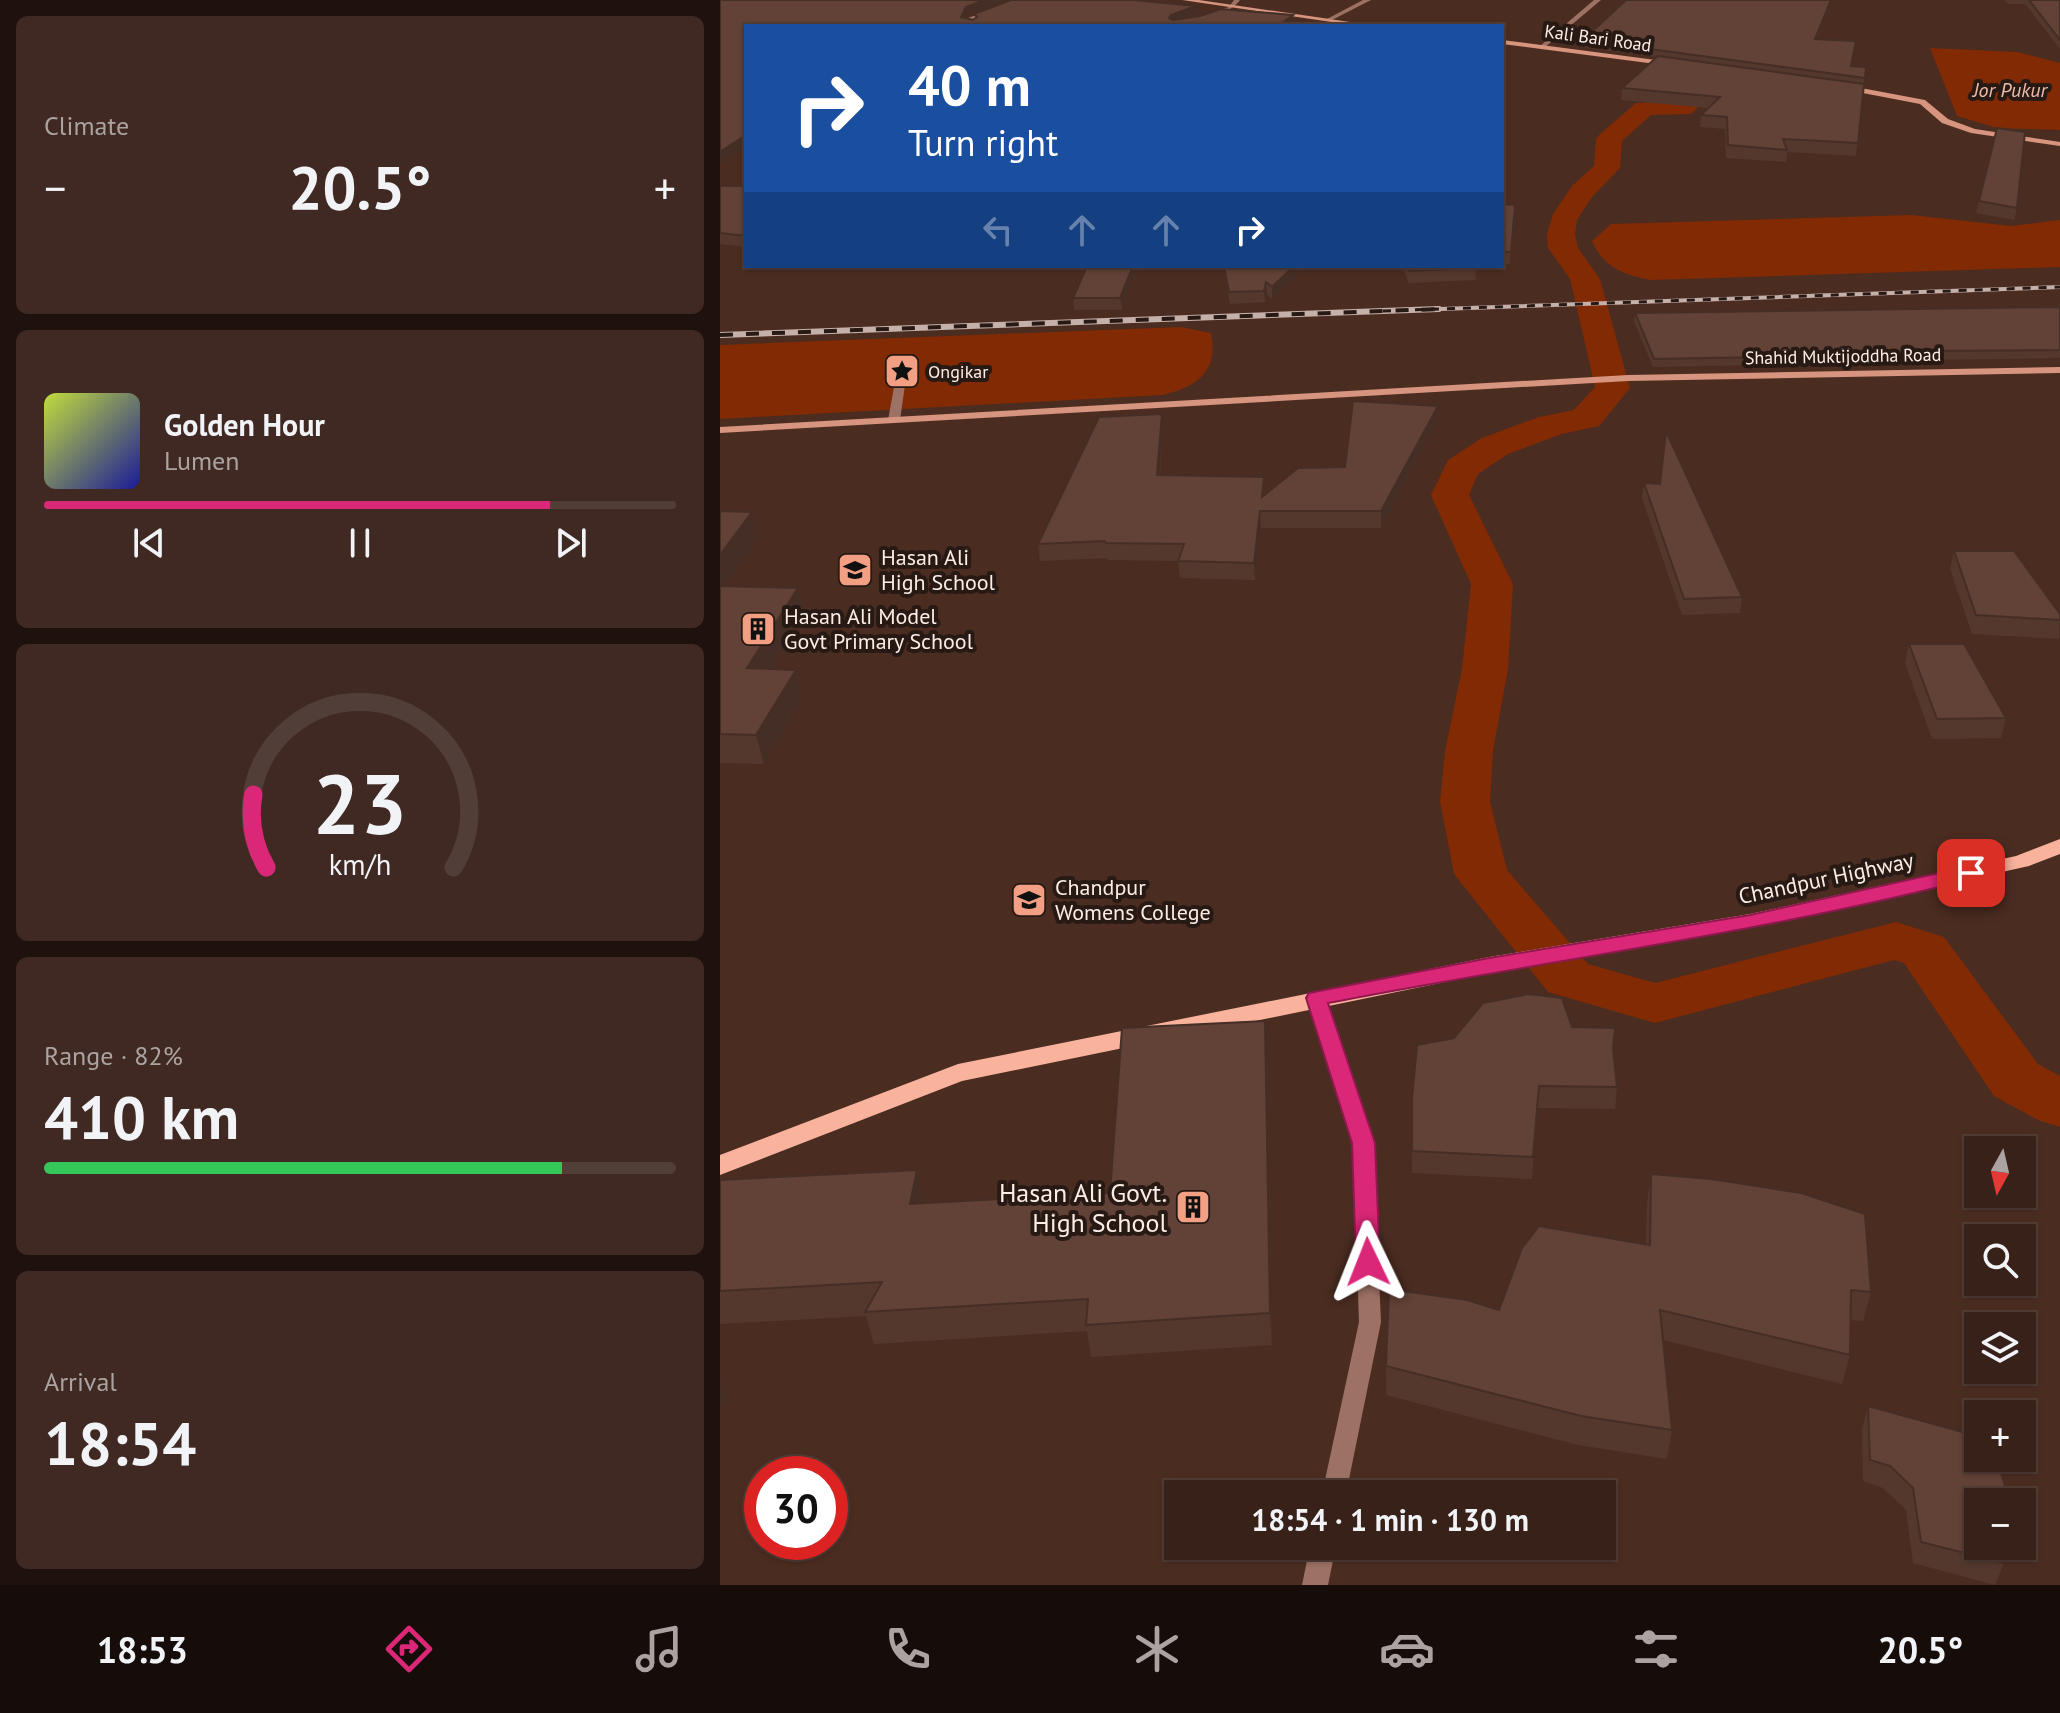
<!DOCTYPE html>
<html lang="en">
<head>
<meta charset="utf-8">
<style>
  :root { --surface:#382119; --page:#3f2922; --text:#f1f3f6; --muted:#aba3a2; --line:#523e38; --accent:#db2777 }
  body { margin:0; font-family:"PT Sans",sans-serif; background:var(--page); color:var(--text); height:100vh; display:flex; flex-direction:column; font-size:30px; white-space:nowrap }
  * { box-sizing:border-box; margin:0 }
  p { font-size:26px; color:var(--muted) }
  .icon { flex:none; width:44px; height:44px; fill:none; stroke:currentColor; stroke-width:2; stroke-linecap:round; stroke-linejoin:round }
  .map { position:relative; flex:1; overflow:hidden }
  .panel { display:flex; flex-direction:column; gap:16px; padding:16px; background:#1f120e; width:720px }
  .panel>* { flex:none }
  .hud { position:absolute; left:24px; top:24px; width:760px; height:244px; border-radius:0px; box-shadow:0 2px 6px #0004,0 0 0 2px var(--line); background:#1a4fa0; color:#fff; overflow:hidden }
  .needle { width:52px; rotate:188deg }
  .controls { position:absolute; left:1244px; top:1136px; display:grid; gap:16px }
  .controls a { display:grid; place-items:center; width:72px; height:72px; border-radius:0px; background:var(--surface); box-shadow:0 2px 6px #0004,0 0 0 2px var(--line); font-size:40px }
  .speed { position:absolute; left:24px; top:1456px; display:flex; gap:16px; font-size:40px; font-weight:700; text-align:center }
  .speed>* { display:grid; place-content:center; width:104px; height:104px; border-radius:50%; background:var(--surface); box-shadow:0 2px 6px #0004,0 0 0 2px var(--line); line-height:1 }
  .speed .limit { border:12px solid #d22; background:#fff; color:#111 }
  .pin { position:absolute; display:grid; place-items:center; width:68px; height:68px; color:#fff; margin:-34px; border-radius:16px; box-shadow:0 4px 12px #0006 }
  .me { position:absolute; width:88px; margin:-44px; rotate:358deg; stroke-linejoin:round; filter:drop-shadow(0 0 6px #0008) }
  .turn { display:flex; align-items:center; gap:28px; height:168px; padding:0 32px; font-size:36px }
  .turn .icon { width:104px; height:104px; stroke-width:2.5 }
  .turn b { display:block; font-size:56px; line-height:68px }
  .lanes { display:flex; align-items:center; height:76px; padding:0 32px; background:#0003; justify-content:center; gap:40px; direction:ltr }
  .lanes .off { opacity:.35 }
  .big { font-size:60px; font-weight:700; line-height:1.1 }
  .panel .tile { flex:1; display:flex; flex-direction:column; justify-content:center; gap:12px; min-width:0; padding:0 28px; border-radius:12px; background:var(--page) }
  .panel .dial { align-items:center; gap:0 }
  .dial svg { height:208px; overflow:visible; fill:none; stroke:var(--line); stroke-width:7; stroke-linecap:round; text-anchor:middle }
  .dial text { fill:var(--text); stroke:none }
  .song { display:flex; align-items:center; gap:24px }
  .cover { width:96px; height:96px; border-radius:12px; background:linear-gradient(135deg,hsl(70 70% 55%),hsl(240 70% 35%)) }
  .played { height:8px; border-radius:4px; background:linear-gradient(90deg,var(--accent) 80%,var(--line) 80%) }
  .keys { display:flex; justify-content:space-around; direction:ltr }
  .heat { display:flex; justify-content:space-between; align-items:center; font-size:44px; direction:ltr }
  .charge { height:12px; border-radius:6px; background:linear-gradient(90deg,#34c759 82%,var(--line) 0) }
  .trip { position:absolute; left:444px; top:1480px; width:452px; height:80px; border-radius:0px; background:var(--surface); box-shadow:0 2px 6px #0004,0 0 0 2px var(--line); font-weight:700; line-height:80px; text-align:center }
  .dock { display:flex; height:128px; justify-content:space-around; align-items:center; background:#160d0a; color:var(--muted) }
  .dock .icon { width:56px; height:56px }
  .dock .current { color:var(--accent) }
  .dock b { font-size:36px; color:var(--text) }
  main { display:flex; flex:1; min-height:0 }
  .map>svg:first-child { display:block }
  .water { fill:#812a04 }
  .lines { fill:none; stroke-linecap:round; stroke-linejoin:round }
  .canal { fill:#812a04; fill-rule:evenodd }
  .street { fill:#9d7264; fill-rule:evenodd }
  .secondary { fill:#d7947e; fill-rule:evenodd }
  .primary { fill:#f9b39d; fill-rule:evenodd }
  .rail-far1-casing { stroke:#c6b1aa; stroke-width:4 }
  .rail-casing { stroke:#c6b1aa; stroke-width:6 }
  .rail-far1 { stroke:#271914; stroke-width:3; stroke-dasharray:8; stroke-linecap:butt }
  .rail { stroke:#271914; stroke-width:4; stroke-dasharray:13; stroke-linecap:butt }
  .wall { fill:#54382e }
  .shaded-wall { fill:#452e26 }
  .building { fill:#624136; stroke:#452e26; stroke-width:2 }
  .route { fill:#db2777; stroke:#8e194d; stroke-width:2 }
  .labels { text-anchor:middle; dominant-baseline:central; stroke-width:8; stroke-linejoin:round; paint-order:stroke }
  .far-street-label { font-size:18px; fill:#fdede7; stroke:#271914 }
  .far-poi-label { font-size:18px; fill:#fdede7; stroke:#271914; text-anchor:start }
  .far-water-label { font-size:20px; font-style:italic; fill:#efbcab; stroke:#271914 }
  .poi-label { font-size:22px; fill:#fdede7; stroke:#271914; text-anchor:start }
  .street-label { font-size:22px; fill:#fdede7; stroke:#271914 }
  .near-poi-label { font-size:26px; fill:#fdede7; stroke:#271914; text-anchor:end }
</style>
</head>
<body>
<main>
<section class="panel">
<div class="tile"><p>Climate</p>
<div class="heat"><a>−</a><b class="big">20.5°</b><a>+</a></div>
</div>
<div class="tile">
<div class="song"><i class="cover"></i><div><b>Golden Hour</b><p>Lumen</p></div></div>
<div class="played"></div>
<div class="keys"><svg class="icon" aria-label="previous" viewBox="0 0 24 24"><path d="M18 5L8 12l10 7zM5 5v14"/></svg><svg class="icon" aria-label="pause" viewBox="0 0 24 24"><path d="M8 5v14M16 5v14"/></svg><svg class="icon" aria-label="next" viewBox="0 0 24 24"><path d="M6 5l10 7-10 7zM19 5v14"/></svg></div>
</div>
<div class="tile dial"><svg viewBox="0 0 100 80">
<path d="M14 69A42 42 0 1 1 86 69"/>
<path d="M14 69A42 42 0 0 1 9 41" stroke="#db2777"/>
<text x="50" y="56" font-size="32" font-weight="700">23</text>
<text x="50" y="72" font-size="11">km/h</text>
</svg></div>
<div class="tile"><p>Range · 82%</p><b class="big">410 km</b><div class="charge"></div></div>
<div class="tile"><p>Arrival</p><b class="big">18:54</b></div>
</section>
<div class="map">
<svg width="1340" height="1585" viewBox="0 0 1340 1585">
  <rect width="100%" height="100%" fill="#4b2c21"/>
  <g class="water">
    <path d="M1210,48L1297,52L1340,63V130L1277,128L1237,116Z"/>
    <path d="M1191,215L1291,226L1340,220V267L930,280C903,274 884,268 872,241L891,224Z"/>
    <path d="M461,327L491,333C499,372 476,387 443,395L0,419V345Z"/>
  </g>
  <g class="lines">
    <path class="canal" d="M998,51L1009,58L994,91L971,114L931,115L902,141L900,168L872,197L857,220L855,234L858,248L880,279L910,388L879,426L842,434L788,454L758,474L749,495L793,584L788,669L773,751L770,802L787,870L868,964L935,983L1176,922L1224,937L1318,1064L1340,1076V1127L1318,1120L1274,1096L1184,963L1174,960L935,1023L828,992L734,874L720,802L725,751L742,669L751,584L711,495L728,460L762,438L819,417L854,410L875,387L850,279L828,248L827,234L833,214L852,186L874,166L876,139L880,134L916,103L956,102L972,88L990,53Z"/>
    <g class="street">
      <path d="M296,0H305L253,20L251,23L255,26L244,24L248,18Z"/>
      <path d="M514,0H520C508,16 473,26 453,26L509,7Z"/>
      <path d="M643,0H651L610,21L605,20Z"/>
      <path d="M874,0H881L824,48H820V46Z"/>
      <path d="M182,368L187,371L180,420L174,423L168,420L177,371Z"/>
      <path d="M596,992L603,993L605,998L653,1143L661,1322L626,1494H602L639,1322L633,1143L587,998L589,993Z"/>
      <path d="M590,1546H616L608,1585H582Z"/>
    </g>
    <g class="secondary">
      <path d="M462,0H479L657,26H639Z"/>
      <path d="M782,40L951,62L955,64L951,66L782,44Z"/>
      <path d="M1125,85L1205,100L1228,119L1255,129L1340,142V146L1251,133L1222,123L1200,104L1122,89Z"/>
      <path d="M1340,367V373L908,381L0,433V427L908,375Z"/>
    </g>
    <path class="primary" d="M1340,839V854L1309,866L1030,928L769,973L242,1081L0,1175V1155L238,1064L769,957L1030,914L1296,856Z"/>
    <g class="rail-far1-casing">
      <path id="rail-far1" d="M663,311L1340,287"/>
    </g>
    <g class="rail-casing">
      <path id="rail" d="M0,335L719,309"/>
    </g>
    <use href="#rail-far1" class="rail-far1"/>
    <use href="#rail" class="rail"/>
  </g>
  <g class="wall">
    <path d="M906,0H1112L1097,39L1131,66L1146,67L1136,156L1067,152L1066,162L1006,158L1005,129L980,127L981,115L988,108L901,100L902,88L937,57L862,47L863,40Z"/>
    <path d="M1284,0H1340V49L1305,4H1289Z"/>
    <path d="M0,186H26V247L0,244Z"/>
    <path d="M1259,201L1297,208L1294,220L1256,213Z"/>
    <path d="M782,204L795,205L790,264H782Z"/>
    <path d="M367,266H424H418L402,310H354L353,298Z"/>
    <path d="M503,266H587L552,299L547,294L545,302L510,304Z"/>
    <path d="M682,266H755L756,280L689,283Z"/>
    <path d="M1340,307V358L1204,360V362L933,367L914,321L915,313Z"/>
    <path d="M718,406L717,422L661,528H541L535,580L460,578L458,561L388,560L387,558L320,561L318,544L442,414L443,430L440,475L545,495L625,467Z"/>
    <path d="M924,483L1022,597L1020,613L962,615L922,498Z"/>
    <path d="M0,511L39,538L4,586L78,588L85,615L51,669L76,670L82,698L44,764L0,763Z"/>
    <path d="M1234,551L1340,614L1339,639L1252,634L1230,569Z"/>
    <path d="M1189,644L1286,718L1281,738L1212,739L1185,663Z"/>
    <path d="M545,1021L547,1053L552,1345L371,1357L367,1331L154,1344L146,1316L0,1324V1180L204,1202V1203L390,1193Z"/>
    <path d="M852,1027L893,1048L897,1087L895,1109L817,1108L812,1179L692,1173V1099L734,1038Z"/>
    <path d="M931,1174L1151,1292L1143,1321L1130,1320V1355L1122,1384L943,1340L952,1430L947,1459L858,1445L666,1395V1366L779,1310L926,1245L927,1203Z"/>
    <path d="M1148,1406L1284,1563L1275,1585L1193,1563L1186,1510L1163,1488L1143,1481L1142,1429Z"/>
  </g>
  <g class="shaded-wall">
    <path d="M264,0H287L247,15L242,26L241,17L246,7Z"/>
    <path d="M1111,0H1112L1094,46L1095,39Z"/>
    <path d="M476,6V15L452,23L449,18L451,15Z"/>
    <path d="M573,15V24L570,26H558Z"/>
    <path d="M26,135V146L0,164V152Z"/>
    <path d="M413,266H418L402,310L400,298Z"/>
    <path d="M574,266H587L552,299V287Z"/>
    <path d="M546,282L547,294L545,302L544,291Z"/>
    <path d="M718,406L717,422L661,528V511Z"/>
    <path d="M442,414L443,430L438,491L437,475Z"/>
    <path d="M540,511L541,528L535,580L534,563Z"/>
    <path d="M32,512L39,538L0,592V555Z"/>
    <path d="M78,588L85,615L34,696L27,668Z"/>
    <path d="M76,670L82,698L44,764L36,735Z"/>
    <path d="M545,1021L547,1053L552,1345L550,1313Z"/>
    <path d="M197,1170L204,1202L198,1236L190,1204Z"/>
    <path d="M0,1377L8,1397L0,1412Z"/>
  </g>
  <g class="building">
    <path d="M0,0H264L246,7L241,17L253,20L257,17L254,14L291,0H413L476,6L451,15L449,18L453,20L480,16L501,9L573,15L558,26H26V135L0,152Z"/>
    <path d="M906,0H1111L1095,39L1136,41L1131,66L1146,67L1145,78L863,40Z"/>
    <path d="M1309,0H1340V40Z"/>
    <path d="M938,56L1144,84L1138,143L1063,139L1067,150L1008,145L1007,117L981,115L1000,97L902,88Z"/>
    <path d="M1277,128L1305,132L1297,208L1259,201Z"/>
    <path d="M0,186H26V236L0,233Z"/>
    <path d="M782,204L795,205L791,252H782Z"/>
    <path d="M367,266H413L400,298H353Z"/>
    <path d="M504,266L550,267L574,266L552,287L546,282L544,291L509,292Z"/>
    <path d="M687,266H755L756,268L689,271Z"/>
    <path d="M1340,307V350L1204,351L1205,354L934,359L915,313Z"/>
    <path d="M633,401L718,406L661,511H540L534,563L458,561L464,544L386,543L385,541L318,544L379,417L442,414L437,475L544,477L542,497L578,468L625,467Z"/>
    <path d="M946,431L1022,597L964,599L924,483L940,484Z"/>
    <path d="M0,511L32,512L0,555Z"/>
    <path d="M1234,551H1294L1340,614V620L1256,615Z"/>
    <path d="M0,586L78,588L27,668L76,670L36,735L0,734Z"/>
    <path d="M1189,644H1244L1286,718L1217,719Z"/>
    <path d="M809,994L842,998L852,1027L895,1028L893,1048L897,1087L819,1086L813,1157L692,1151V1099L697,1045L734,1038L763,1003Z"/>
    <path d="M545,1021L550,1313L366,1325L368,1299L145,1312L162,1282L0,1291V1180L197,1170L190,1204L390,1193L402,1028Z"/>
    <path d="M931,1174L991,1179L1081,1193L1145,1214L1151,1292L1131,1290L1130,1355L940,1310L952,1430L861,1416L666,1366L669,1289L747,1300L779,1310L802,1248L819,1226L930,1245Z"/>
    <path d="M1148,1406L1257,1436L1258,1458H1271L1282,1476L1290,1502H1258V1546H1287L1284,1563L1201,1542L1193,1488L1170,1466L1150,1460Z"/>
  </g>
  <path class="route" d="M1251,866L1261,873L1258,877C1045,933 824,961 608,1003L655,1143L660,1262L657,1269L648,1272L639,1269L636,1262L632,1143L586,998L589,993L769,958L1030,915Z"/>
  <defs>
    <g id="sight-square" transform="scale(1.8)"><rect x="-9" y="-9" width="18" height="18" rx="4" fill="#f39f83" stroke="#271914"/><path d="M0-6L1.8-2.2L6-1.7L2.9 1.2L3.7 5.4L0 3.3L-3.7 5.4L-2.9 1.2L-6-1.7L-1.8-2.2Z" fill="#111"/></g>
    <g id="school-square" transform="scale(1.8)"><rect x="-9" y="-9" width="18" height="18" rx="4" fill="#f39f83" stroke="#271914"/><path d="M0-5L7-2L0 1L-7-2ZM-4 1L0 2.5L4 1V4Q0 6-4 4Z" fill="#111"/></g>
    <g id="building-square" transform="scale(1.8)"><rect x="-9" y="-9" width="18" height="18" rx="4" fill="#f39f83" stroke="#271914"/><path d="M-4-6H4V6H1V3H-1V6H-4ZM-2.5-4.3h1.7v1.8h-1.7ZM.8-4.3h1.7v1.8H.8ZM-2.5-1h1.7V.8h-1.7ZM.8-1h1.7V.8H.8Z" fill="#111"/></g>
    <g id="university-square" transform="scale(1.8)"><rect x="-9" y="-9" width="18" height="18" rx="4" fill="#f39f83" stroke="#271914"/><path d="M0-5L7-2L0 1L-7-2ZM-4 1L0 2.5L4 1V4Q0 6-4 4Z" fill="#111"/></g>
  </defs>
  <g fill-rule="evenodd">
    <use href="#sight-square" x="182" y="371"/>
    <use href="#school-square" x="135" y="570"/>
    <use href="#building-square" x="38" y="629"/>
    <use href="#university-square" x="309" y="900"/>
    <use href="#building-square" x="473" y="1207"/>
  </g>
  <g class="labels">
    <g class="far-street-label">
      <text transform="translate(878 38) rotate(8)">Kali Bari Road</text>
      <text transform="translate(1123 356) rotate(-1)">Shahid Muktijoddha Road</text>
    </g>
    <g class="far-poi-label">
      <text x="208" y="371">Ongikar</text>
    </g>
    <g class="far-water-label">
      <text x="1290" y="90">Jor Pukur</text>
    </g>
    <g class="poi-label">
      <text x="161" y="557">Hasan Ali<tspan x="161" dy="25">High School</tspan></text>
      <text x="64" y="616">Hasan Ali Model<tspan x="64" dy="25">Govt Primary School</tspan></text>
      <text x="335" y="887">Chandpur<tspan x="335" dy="25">Womens College</tspan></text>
    </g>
    <g class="street-label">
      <text transform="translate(1106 878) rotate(-12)">Chandpur Highway</text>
    </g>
    <g class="near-poi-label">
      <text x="447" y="1192">Hasan Ali Govt.<tspan x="447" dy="30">High School</tspan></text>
    </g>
  </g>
</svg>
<div class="controls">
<a><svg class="needle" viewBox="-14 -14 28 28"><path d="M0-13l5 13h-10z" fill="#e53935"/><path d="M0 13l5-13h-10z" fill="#aba3a2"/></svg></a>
<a><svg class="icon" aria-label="search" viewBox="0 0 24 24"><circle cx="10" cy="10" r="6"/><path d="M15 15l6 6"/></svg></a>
<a><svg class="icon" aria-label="layers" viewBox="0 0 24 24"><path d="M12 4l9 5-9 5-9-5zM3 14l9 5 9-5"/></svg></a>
<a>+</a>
<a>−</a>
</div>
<div class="speed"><div class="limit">30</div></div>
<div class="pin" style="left:1251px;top:873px;background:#d93025"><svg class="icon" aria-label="arrive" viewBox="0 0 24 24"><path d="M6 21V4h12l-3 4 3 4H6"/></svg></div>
<svg class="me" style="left:648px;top:1262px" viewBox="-20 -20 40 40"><path d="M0-17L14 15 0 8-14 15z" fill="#db2777" stroke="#fff" stroke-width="4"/></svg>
<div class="trip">18:54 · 1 min · 130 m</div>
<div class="hud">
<div class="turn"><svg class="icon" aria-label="right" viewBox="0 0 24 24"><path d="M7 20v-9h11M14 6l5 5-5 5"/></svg><div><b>40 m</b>Turn right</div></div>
<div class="lanes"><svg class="icon off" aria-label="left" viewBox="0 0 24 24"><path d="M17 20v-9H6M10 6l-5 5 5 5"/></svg><svg class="icon off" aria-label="ahead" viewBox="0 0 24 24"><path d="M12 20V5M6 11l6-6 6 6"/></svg><svg class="icon off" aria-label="ahead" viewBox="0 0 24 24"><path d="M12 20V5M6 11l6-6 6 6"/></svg><svg class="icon" aria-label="right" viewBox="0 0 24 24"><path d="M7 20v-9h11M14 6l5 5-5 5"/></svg></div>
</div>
</div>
</main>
<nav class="dock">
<b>18:53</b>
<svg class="icon current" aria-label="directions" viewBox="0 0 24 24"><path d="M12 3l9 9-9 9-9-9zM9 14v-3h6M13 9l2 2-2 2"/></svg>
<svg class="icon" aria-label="music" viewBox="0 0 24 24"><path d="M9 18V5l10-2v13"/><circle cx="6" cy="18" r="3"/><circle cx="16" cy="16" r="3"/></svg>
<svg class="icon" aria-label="phone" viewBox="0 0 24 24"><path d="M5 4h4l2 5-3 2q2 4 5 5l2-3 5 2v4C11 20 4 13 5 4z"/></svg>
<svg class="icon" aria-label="climate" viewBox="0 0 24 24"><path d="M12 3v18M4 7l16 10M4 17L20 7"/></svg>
<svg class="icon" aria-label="car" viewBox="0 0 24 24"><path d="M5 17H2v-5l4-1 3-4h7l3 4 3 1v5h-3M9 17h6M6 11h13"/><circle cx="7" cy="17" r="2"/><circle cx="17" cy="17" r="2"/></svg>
<svg class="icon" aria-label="filters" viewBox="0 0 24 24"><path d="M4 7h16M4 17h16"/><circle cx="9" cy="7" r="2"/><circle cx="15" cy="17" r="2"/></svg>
<b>20.5°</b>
</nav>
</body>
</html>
